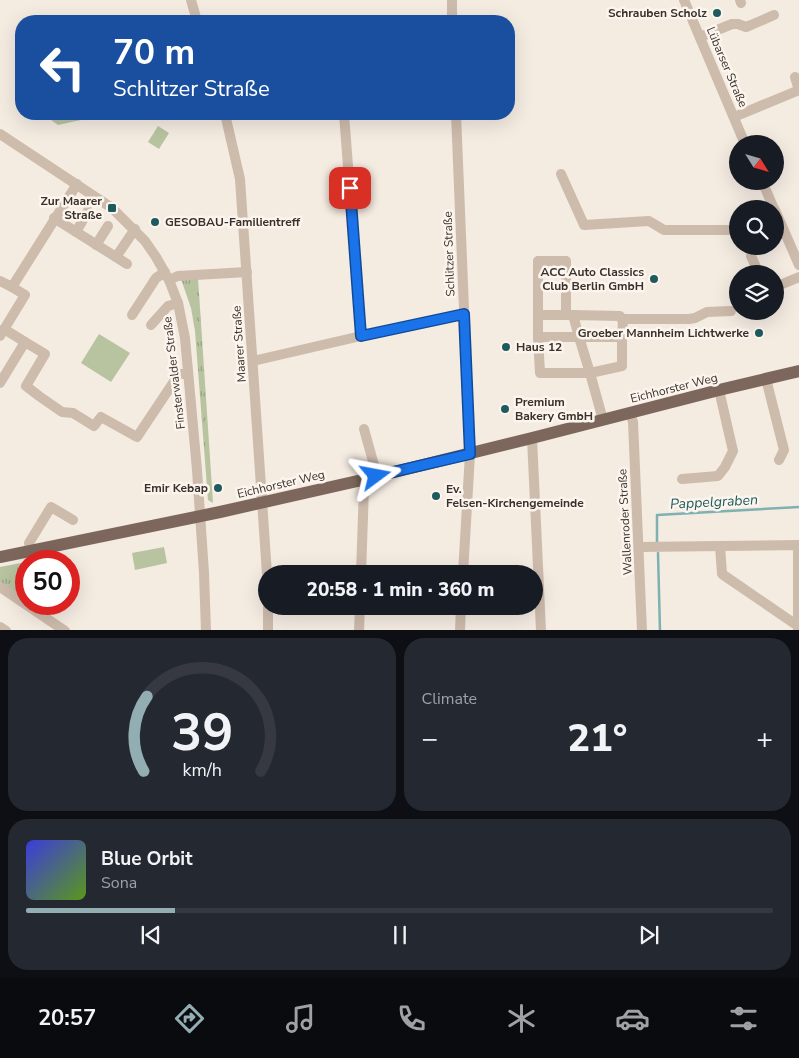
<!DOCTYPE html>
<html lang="en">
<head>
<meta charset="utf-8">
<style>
  :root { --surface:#171b24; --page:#242831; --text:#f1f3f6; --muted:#9ea1a6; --line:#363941; --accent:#92aeb2 }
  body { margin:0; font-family:"Nunito Sans",sans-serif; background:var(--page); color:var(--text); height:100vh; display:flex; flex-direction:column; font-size:19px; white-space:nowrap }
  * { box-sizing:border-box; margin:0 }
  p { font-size:16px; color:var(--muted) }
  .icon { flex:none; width:28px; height:28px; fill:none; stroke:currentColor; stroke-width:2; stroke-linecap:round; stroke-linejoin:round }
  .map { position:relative; height:630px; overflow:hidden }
  .drawer { display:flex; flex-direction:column; gap:8px; padding:8px; background:#0d0f14; flex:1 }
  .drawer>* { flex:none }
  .banner { position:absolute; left:15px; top:15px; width:500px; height:105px; border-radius:20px; box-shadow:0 5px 20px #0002; background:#1a4fa0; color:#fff; overflow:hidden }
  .needle { width:32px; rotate:127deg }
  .fabs { position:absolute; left:729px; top:135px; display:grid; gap:10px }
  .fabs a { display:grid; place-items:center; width:55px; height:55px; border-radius:50%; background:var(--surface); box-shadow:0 5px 20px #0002; font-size:25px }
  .speed { position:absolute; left:15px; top:550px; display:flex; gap:10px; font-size:25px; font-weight:700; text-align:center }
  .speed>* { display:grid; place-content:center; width:65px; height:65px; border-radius:50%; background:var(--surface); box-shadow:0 5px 20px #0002; line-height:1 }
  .speed .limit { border:8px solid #d22; background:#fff; color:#111 }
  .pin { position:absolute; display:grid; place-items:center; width:42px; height:42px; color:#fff; margin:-21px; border-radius:10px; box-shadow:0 2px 8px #0006 }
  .me { position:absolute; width:55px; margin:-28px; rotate:77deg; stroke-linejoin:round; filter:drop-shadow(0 0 4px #0008) }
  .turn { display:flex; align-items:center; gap:18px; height:105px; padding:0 15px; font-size:22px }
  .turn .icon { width:65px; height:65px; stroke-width:2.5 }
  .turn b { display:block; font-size:35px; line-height:42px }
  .big { font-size:38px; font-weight:800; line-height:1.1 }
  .drawer .widget { flex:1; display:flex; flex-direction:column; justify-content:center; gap:8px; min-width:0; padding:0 18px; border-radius:20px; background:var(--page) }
  .drawer .dial { align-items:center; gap:0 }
  .dial svg { height:130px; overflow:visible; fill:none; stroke:var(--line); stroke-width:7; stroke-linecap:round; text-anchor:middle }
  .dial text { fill:var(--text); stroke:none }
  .song { display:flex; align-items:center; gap:15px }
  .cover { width:60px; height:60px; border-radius:8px; background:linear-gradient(135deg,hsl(240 70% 55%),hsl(90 70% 35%)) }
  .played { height:5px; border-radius:2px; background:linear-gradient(90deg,var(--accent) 20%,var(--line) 20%) }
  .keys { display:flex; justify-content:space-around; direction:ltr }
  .heat { display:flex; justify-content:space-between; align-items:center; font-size:28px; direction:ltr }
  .drawer .tiles { flex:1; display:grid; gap:8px; grid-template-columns:1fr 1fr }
  .widget:last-child { grid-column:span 2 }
  .trip { position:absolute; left:258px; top:565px; width:285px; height:50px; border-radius:25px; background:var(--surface); box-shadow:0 5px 20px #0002; font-weight:800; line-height:50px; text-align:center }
  .dock { display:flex; height:80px; justify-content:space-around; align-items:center; background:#090b0e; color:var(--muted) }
  .dock .icon { width:35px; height:35px }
  .dock .current { color:var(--accent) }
  .dock b { font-size:22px; color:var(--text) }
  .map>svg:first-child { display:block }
  .grass { fill:url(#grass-tufts) }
  .green { fill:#b8c4a0 }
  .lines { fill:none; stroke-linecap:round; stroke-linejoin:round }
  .stream { stroke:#7fb0b2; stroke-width:2.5 }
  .minor { stroke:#cdbbac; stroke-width:10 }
  .major { stroke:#7d675c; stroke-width:12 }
  .route-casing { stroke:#114b97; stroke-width:12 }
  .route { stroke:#1a73e8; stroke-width:9 }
  .poi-dot { fill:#1f5a5e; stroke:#fbf5ee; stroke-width:2 }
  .labels { text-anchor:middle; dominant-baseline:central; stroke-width:5; stroke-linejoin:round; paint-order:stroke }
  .poi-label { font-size:12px; font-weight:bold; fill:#3b302b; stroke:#fbf5ee; text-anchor:end }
  .street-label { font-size:12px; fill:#3b302b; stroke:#fbf5ee }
  .water-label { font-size:14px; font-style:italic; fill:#1f5a5e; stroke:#fbf5ee }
</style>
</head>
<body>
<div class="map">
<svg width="799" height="631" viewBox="0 0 799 631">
  <defs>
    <pattern id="grass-tufts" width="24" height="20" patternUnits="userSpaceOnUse" patternTransform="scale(1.25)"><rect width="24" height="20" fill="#b8c4a0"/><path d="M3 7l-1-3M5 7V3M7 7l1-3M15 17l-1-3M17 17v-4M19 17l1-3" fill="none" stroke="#97a083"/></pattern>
  </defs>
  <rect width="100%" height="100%" fill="#f4ebe1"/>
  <g class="grass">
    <path d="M198,278L213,503L208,500L195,331L191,308L181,279Z"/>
    <path d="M26,562V581L17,595L0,583V567Z"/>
  </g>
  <g class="green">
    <path d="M43,114H85L81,120L58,125Z"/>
    <path d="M158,126L169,133L159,149L148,142Z"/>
    <path d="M99,334L130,353L111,382L81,363Z"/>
    <path d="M164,547L167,563L135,570L132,553Z"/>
  </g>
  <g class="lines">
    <g class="stream">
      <path d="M657,542V515L799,507"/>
      <path d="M658,553L660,631"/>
    </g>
    <g class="minor">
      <path d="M191,0L197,21"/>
      <path d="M452,0V21"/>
      <path d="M684,0L745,144"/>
      <path d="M740,0L741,3"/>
      <path d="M700,37L732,24H738L746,27L751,25L774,15"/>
      <path d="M225,114L240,179L267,574"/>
      <path d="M344,114L361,336"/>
      <path d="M456,114L470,454L463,574"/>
      <path d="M734,117L799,90L795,77"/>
      <path d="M0,134L112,208L145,241L156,257L169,280L178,303L185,338L197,470L204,573L206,631"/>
      <path d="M561,174L584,225L649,221L664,230H738"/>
      <path d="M762,181L774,209"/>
      <path d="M775,210L799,265"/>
      <path d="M54,218L116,257L135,229"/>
      <path d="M76,232L88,211"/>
      <path d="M96,245L108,226"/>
      <path d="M751,256L759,274"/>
      <path d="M116,257L127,264"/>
      <path d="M169,280L178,276L247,272"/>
      <path d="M0,281L12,287L77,184"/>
      <path d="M775,287L799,277"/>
      <path d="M132,315L156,278L165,272"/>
      <path d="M538,315V261H566V315"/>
      <path d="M622,319H689L695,318L707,312L731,311"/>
      <path d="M151,325L168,306L178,303"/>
      <path d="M4,329L25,342"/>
      <path d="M0,336L25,295L12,287"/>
      <path d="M538,337V315H572"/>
      <path d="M253,361L361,336L465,314"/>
      <path d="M766,379L784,450L779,460"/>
      <path d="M0,383L25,342L45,354L26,386L39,396L62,412L73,413L94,426L101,417L137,437L179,374H188"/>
      <path d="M630,413L633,422L642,631"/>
      <path d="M603,420L590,373H540L538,337H622V366L590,373L579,337L573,315L620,316L623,322L622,337"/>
      <path d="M364,429L377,476"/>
      <path d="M532,438L541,631"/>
      <path d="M682,479L718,476L725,467L733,451L719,390"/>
      <path d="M720,546L722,574L798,626"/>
      <path d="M639,547L798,545V631"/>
      <path d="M31,551L29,543L51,507L73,520"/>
      <path d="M48,561L51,555L50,548"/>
      <path d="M361,574L364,487L362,480"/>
      <path d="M0,587L65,631"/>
      <path d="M268,606V631"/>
      <path d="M0,627L6,631"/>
      <path d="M359,631L360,606"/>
      <path d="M460,631L461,606"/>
    </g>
    <path class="major" d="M0,557L220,512L362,480L532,438L719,390L799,371"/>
  </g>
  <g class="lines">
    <g class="route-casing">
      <path id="route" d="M350,188L361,336L464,314L470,454L376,476"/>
    </g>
    <use href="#route" class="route"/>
  </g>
  <g class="poi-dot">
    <circle cx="717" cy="13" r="5"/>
    <rect x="107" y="203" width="10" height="10" rx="2.5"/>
    <circle cx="155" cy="222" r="5"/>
    <circle cx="654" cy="279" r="5"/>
    <circle cx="759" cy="333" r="5"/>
    <circle cx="506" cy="347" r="5"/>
    <circle cx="505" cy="409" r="5"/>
    <circle cx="218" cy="488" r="5"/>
    <circle cx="436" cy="496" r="5"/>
  </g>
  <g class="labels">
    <g class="poi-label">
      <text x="707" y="13">Schrauben Scholz</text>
      <text x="102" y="201">Zur Maarer<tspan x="102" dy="14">Straße</tspan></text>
      <text x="165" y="222" text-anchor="start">GESOBAU-Familientreff</text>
      <text x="644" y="272">ACC Auto Classics<tspan x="644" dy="14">Club Berlin GmbH</tspan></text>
      <text x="749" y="333">Groeber Mannheim Lichtwerke</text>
      <text x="516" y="347" text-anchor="start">Haus 12</text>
      <text x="515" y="402" text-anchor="start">Premium<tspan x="515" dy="14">Bakery GmbH</tspan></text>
      <text x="208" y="488">Emir Kebap</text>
      <text x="446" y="489" text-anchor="start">Ev.<tspan x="446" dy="14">Felsen-Kirchengemeinde</tspan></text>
    </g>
    <g class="street-label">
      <text transform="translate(727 67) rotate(67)">Lübarser Straße</text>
      <text transform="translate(449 254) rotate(-92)">Schlitzer Straße</text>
      <text transform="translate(239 344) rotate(-94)">Maarer Straße</text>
      <text transform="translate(174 373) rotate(-97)">Finsterwalder Straße</text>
      <text transform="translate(674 388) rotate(-14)">Eichhorster Weg</text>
      <text transform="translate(281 484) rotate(-13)">Eichhorster Weg</text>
      <text transform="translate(625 522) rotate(-93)">Wallenroder Straße</text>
    </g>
    <g class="water-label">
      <text transform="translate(714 502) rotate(-3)">Pappelgraben</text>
    </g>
  </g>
</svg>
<div class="fabs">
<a><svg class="needle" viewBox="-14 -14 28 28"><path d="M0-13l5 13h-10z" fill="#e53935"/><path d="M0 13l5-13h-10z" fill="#9ea1a6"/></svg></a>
<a><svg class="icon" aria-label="search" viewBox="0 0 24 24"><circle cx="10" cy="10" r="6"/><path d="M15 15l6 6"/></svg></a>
<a><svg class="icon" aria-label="layers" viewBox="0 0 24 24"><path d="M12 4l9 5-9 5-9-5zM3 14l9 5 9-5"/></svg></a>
</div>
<div class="speed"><div class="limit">50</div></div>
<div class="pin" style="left:350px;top:188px;background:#d93025"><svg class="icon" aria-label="arrive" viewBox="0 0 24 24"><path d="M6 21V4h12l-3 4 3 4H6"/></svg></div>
<svg class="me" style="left:376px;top:476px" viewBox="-20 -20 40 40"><path d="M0-17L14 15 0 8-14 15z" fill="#1a73e8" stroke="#fff" stroke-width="4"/></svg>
<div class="trip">20:58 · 1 min · 360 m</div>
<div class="banner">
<div class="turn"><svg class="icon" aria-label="left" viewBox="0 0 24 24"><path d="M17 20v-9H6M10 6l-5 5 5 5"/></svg><div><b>70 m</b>Schlitzer Straße</div></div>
</div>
</div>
<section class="drawer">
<div class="tiles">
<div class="widget dial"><svg viewBox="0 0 100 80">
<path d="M14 69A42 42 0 1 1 86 69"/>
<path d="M14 69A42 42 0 0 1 16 23" stroke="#92aeb2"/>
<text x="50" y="56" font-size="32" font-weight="700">39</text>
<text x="50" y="72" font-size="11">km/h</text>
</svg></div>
<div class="widget"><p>Climate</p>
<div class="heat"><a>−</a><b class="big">21°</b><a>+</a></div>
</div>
<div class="widget">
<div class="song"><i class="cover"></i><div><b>Blue Orbit</b><p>Sona</p></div></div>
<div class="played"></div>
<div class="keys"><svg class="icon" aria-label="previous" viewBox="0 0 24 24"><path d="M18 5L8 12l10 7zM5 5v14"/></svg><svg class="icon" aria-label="pause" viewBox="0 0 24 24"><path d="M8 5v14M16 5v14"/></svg><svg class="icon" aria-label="next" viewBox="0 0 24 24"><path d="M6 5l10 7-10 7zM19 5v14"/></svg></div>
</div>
</div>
</section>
<nav class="dock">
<b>20:57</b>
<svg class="icon current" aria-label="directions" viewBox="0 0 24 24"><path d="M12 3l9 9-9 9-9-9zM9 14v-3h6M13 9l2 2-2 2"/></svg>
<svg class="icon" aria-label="music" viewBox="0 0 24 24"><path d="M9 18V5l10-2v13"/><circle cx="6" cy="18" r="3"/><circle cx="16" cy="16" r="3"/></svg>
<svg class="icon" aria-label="phone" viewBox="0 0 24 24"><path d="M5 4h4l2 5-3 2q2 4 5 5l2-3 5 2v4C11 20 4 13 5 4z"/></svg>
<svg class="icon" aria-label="climate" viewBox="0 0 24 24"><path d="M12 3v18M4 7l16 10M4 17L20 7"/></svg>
<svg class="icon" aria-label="car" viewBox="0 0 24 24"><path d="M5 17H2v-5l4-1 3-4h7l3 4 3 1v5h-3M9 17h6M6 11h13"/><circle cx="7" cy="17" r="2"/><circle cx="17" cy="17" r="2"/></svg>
<svg class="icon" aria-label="filters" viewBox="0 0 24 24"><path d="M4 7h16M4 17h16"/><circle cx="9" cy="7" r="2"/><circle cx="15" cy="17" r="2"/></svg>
</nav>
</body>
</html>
